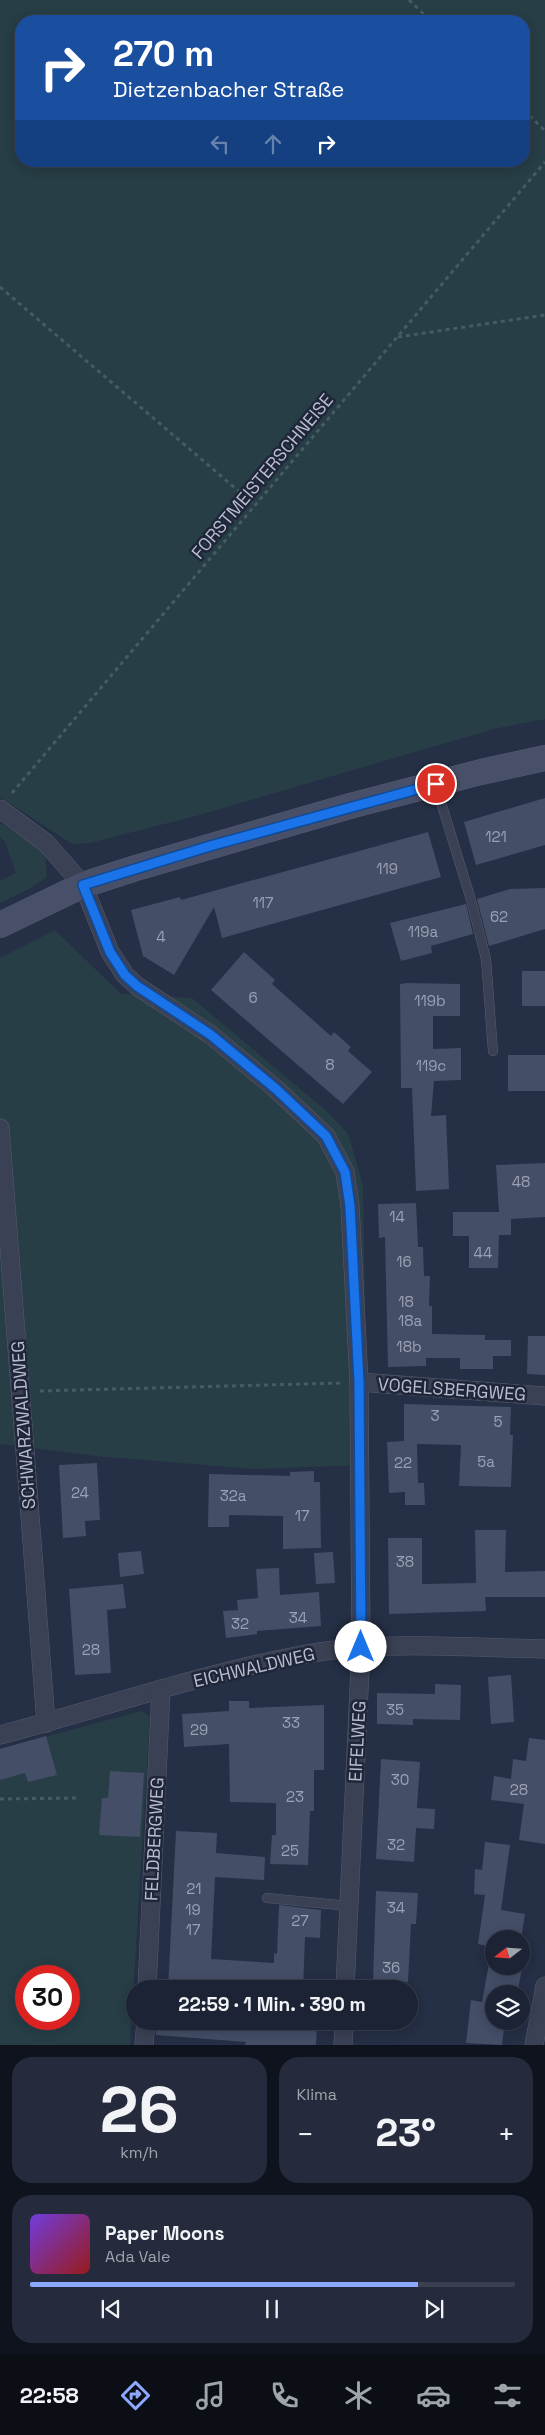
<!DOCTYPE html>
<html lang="de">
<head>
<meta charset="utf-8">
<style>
  :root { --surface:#1c2334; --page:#252b3c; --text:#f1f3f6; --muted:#a0a4ac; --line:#3a404f; --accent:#8ca8ff }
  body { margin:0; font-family:"Space Grotesk",sans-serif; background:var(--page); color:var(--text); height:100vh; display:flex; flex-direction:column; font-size:19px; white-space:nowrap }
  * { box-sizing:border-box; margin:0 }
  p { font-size:16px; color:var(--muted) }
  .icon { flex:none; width:28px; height:28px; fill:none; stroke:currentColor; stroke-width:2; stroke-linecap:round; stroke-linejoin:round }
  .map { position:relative; height:2045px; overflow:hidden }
  .sheet { display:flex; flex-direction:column; gap:12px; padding:12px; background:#0f131d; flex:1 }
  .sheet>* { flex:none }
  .hud { position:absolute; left:15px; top:15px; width:515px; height:152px; border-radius:20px; box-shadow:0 2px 12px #0003,0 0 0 1px var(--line); background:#1a4fa0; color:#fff; overflow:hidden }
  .needle { width:32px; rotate:253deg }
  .buttons { position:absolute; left:485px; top:1930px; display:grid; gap:10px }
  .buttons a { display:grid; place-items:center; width:45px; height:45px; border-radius:50%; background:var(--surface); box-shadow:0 2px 12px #0003,0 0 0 1px var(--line); font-size:25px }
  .speed { position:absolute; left:15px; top:1965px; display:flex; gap:10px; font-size:25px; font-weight:700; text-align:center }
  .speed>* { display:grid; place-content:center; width:65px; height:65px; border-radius:50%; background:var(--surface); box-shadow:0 2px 12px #0003,0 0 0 1px var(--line); line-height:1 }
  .speed .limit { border:8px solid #d22; background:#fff; color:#111 }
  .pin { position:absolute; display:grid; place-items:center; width:42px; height:42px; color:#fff; margin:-21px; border:2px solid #fff; border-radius:50%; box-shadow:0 1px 5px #0007 }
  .me { position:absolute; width:55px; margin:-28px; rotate:0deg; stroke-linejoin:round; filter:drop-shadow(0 0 4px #0008) }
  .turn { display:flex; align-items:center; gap:18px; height:105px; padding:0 15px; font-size:22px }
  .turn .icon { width:65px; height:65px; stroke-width:2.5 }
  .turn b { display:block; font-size:35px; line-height:42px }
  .lanes { display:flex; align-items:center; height:48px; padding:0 15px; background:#0003; justify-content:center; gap:25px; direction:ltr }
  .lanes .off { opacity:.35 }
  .big { font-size:38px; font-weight:600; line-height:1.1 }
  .sheet .tile { flex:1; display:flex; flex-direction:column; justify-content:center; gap:8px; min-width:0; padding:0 18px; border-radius:20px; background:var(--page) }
  .sheet .dial { align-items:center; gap:0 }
  .dial b { font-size:65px; line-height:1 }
  .song { display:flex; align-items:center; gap:15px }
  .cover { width:60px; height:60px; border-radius:8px; background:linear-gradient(135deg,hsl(260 70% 55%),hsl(0 70% 35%)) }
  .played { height:5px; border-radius:2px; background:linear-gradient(90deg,var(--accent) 80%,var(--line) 80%) }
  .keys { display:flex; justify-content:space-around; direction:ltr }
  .heat { display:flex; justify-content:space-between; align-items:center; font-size:28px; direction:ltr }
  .sheet .tiles { flex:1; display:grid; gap:12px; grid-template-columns:1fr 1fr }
  .tile:last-child { grid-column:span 2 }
  .trip { position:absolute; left:126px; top:1980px; width:292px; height:50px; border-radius:25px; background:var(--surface); box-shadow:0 2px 12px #0003,0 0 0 1px var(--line); font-weight:600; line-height:50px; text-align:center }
  .dock { display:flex; height:80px; justify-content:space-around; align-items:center; background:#0b0e15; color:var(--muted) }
  .dock .icon { width:35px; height:35px }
  .dock .on { color:var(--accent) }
  .dock b { font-size:22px; color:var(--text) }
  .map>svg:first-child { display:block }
  .green { fill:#273e46; fill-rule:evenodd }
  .building { fill:#444e67 }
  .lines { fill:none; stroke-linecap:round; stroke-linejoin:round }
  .service-casing { stroke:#565c6f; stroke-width:10 }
  .minor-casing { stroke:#565c6f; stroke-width:19 }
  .secondary-casing { stroke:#565c6f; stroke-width:26 }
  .path { stroke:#465b62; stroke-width:3; stroke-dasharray:4 4; stroke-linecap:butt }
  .service { stroke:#3a4154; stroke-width:9 }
  .minor { stroke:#3a4154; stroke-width:18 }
  .secondary { stroke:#484f68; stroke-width:25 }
  .route-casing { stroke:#114b97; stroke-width:12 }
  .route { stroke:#1a73e8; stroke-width:9 }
  .labels { text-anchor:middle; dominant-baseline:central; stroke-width:5; stroke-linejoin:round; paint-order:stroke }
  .number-label { font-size:15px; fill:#9ba1b4 }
  .street-label { font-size:18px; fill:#b8bdce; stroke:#1f263a }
</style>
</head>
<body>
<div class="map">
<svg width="545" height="2045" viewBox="0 0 545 2045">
  <rect width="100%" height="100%" fill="#252f45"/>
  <g class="green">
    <path d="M0,0H545V719L494,729L196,816L90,843L72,844L0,797ZM21,21H524V161H21Z"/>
    <path d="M0,823L24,837L45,855L47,877L29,889L0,903V881L16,873L5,842L0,837Z"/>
    <path d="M55,930L121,994L192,998L323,1108L348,1133L363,1185L368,1465L253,1469L95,1456L0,1444V958Z"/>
    <path d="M141,1711L150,1716L130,2045H0V1749ZM26,1976H69V2019H26Z"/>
  </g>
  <g class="building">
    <path d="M545,798V845L476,865L464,822Z"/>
    <path d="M428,832L441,877L222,938L214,907L174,975L143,956L131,910L180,897L181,900Z"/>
    <path d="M545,888V929L489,946L477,899L510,889Z"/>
    <path d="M466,904L473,934L431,946L432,953L401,961L390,923Z"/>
    <path d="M244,952L275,980L272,984L331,1036L334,1032L351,1047L348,1051L372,1072L343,1104L211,990Z"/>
    <rect x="522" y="971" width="23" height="35"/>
    <path d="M407,983L460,984V1016H433V1049L461,1048V1080L434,1081L431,1116L446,1115L449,1189L416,1191L412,1088H401L400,984Z"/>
    <rect x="508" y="1055" width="37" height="36"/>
    <path d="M545,1163V1217L511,1219V1235H499L498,1268H469V1236H453V1212H499L496,1165Z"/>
    <path d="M416,1203L418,1247H423L424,1276H430L429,1306H432V1334L485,1335V1340H511V1356H493V1369H460V1358H426V1366L388,1367L385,1237L379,1238L378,1204Z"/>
    <path d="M528,1336H545V1375L527,1374Z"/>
    <path d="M404,1404L511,1407L510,1435H513L511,1487L459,1486L461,1445L417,1444L418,1483H424L425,1505H405V1492L389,1493L387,1442L404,1441Z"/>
    <path d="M97,1463L100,1520L85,1521L86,1536L63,1538L59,1465Z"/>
    <path d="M314,1471V1482H320L321,1548L283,1549V1516L229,1515V1527H208L209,1474L290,1476V1472Z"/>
    <path d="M475,1530H506L505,1572L545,1571V1597H485L486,1611L389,1614L388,1538H422V1584L476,1583Z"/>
    <path d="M141,1551L144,1574L120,1577L118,1553Z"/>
    <path d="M333,1552L335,1583L316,1584L314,1553Z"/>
    <path d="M279,1568L280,1595L319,1592L321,1626L257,1631V1634L226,1638L223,1611L238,1610L237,1600L258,1598L256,1569Z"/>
    <path d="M123,1584L126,1608L107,1610L111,1673L75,1675L69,1589Z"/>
    <path d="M511,1675L514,1722L491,1724L488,1677Z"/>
    <path d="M435,1684L461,1685L460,1720L413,1719V1725L377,1724V1693L435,1694Z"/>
    <path d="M229,1701H249V1708L324,1705V1770H314V1811H310L308,1865L270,1864L272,1835H276V1803L230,1802L229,1744L184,1747L182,1714L229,1711Z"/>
    <path d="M46,1736L57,1775L28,1782L25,1773L0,1780V1749Z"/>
    <path d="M529,1738L545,1740V1844L519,1840L524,1804L491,1800L494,1776L511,1779L513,1759L526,1761Z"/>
    <path d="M381,1759L420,1762L417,1808L435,1809L434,1829L416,1828L414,1862L376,1859Z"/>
    <path d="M110,1771L144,1773L140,1837L99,1835L102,1798H108Z"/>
    <path d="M176,1831L217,1833L216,1853L265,1857L264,1880L215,1877L211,1959L274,1963V1953L277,1954L279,1905L321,1910L320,1938L305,1937L303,1989H168Z"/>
    <path d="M485,1842L510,1845L501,1910L525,1914L521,1939H494V1966H517L522,1969L517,1994H494V2021H505L502,2045L466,2043L471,2000L482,2002L492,1947L478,1944L485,1895L474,1894L475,1869L482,1870Z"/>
    <path d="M376,1891L418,1893L416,1924H411L408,1982L373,1980Z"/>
    <path d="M157,2021L274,2023V2021H309L308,2024L317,2025L316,2045H245L246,2042L156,2035Z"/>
  </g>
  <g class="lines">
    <g class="service-casing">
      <g id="service">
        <path d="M436,786L471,900L486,959L493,1051"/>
        <path d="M267,1898L349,1906"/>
      </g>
    </g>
    <g class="minor-casing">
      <g id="minor">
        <path d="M0,809L46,843L83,885L110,952L125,975L137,986L211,1035L276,1089L326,1136L345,1172L350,1206L359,1382L361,1647L345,1989"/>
        <path d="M0,1128L46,1723"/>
        <path d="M359,1382L545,1396"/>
        <path d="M0,1735C102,1708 203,1673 307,1654C381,1640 469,1648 545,1649"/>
        <path d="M147,1989L161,1689"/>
        <path d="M144,2045L146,2021"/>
        <path d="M343,2045L344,2021"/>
        <path d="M534,2045L545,1986"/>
      </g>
    </g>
    <g class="secondary-casing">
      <path id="secondary" d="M0,925L83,885L136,868L350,806L481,772L545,758"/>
    </g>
    <g class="path">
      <path d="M409,0L431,21"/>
      <path d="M524,110L545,131"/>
      <path d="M0,287L255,505"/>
      <path d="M398,337L545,315"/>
      <path d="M12,793L545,162"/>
      <path d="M40,1391L341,1383"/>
      <path d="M0,1799L77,1798"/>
    </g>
    <use href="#service" class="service"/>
    <use href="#minor" class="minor"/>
    <use href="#secondary" class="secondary"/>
  </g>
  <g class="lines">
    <g class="route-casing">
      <path id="route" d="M361,1647L359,1382L350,1206L345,1172L326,1136L276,1089L211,1035L137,986L125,975L110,952L83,885L210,846L436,784"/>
    </g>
    <use href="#route" class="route"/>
  </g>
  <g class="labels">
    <g class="number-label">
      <text x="496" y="836">121</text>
      <text x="387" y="868">119</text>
      <text x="263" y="902">117</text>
      <text x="499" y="916">62</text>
      <text x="423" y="931">119a</text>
      <text x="161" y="936">4</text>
      <text x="253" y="997">6</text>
      <text x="430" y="1000">119b</text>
      <text x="330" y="1064">8</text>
      <text x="431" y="1065">119c</text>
      <text x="521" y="1181">48</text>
      <text x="397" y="1216">14</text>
      <text x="483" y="1252">44</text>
      <text x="404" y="1261">16</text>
      <text x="406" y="1301">18</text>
      <text x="410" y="1320">18a</text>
      <text x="409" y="1346">18b</text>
      <text x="435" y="1415">3</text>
      <text x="498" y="1421">5</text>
      <text x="486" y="1461">5a</text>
      <text x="403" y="1462">22</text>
      <text x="80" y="1492">24</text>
      <text x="233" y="1495">32a</text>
      <text x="302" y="1515">17</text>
      <text x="405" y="1561">38</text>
      <text x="298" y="1617">34</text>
      <text x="240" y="1623">32</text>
      <text x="91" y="1649">28</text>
      <text x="395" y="1709">35</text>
      <text x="291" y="1722">33</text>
      <text x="199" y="1729">29</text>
      <text x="400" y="1779">30</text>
      <text x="519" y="1789">28</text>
      <text x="295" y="1796">23</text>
      <text x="396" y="1844">32</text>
      <text x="290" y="1850">25</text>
      <text x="194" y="1888">21</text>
      <text x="396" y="1907">34</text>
      <text x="193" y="1909">19</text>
      <text x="300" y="1920">27</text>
      <text x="193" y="1929">17</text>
      <text x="391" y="1967">36</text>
    </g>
    <g class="street-label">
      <text transform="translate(262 476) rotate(-50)">FORSTMEISTERSCHNEISE</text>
      <text transform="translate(452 1389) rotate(4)">VOGELSBERGWEG</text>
      <text transform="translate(23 1425) rotate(-94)">SCHWARZWALDWEG</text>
      <text transform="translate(254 1667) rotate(-13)">EICHWALDWEG</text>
      <text transform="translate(357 1741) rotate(-87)">EIFELWEG</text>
      <text transform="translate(154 1839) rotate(-87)">FELDBERGWEG</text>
    </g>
  </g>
</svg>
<div class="buttons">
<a><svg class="needle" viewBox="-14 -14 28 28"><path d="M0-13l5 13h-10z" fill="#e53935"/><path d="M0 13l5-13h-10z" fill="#a0a4ac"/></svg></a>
<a><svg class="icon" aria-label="layers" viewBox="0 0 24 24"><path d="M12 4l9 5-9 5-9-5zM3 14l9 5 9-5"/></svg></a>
</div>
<div class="speed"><div class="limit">30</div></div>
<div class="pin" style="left:436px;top:784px;background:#d93025"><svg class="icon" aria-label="arrive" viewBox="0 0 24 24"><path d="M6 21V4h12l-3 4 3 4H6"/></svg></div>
<svg class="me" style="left:361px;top:1647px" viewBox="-20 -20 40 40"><circle r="19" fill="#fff"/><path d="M0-13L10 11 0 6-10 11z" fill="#1a73e8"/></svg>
<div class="trip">22:59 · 1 Min. · 390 m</div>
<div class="hud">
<div class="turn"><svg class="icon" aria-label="right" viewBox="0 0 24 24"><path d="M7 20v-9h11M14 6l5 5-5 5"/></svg><div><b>270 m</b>Dietzenbacher Straße</div></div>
<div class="lanes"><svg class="icon off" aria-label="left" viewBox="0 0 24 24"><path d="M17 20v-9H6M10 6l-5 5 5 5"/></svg><svg class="icon off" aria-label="ahead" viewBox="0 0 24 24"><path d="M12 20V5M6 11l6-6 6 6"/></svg><svg class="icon" aria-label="right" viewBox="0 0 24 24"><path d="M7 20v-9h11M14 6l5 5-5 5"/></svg></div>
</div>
</div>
<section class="sheet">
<div class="tiles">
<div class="tile dial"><b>26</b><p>km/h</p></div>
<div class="tile"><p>Klima</p>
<div class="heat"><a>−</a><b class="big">23°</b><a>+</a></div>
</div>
<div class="tile">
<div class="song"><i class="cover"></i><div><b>Paper Moons</b><p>Ada Vale</p></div></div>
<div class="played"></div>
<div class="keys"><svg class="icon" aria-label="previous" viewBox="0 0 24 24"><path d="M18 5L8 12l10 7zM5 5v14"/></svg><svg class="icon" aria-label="pause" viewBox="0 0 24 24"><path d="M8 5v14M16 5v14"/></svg><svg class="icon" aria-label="next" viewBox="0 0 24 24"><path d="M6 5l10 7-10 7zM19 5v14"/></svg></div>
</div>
</div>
</section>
<nav class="dock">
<b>22:58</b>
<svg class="icon on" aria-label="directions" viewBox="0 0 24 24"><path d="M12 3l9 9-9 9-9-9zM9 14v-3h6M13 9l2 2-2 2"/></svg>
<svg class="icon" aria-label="music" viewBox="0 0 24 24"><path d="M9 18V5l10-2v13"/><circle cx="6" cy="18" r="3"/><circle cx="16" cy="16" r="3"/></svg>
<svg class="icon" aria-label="phone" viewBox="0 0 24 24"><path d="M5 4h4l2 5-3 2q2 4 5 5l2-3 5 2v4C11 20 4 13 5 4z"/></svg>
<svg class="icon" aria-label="climate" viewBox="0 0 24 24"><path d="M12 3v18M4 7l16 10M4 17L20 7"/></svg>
<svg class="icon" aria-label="car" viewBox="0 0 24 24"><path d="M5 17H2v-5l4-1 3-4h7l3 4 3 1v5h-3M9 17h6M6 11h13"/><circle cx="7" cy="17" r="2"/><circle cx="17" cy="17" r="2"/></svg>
<svg class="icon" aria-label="filters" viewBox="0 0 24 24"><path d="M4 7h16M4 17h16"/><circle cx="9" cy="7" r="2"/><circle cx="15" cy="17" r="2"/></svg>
</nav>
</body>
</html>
